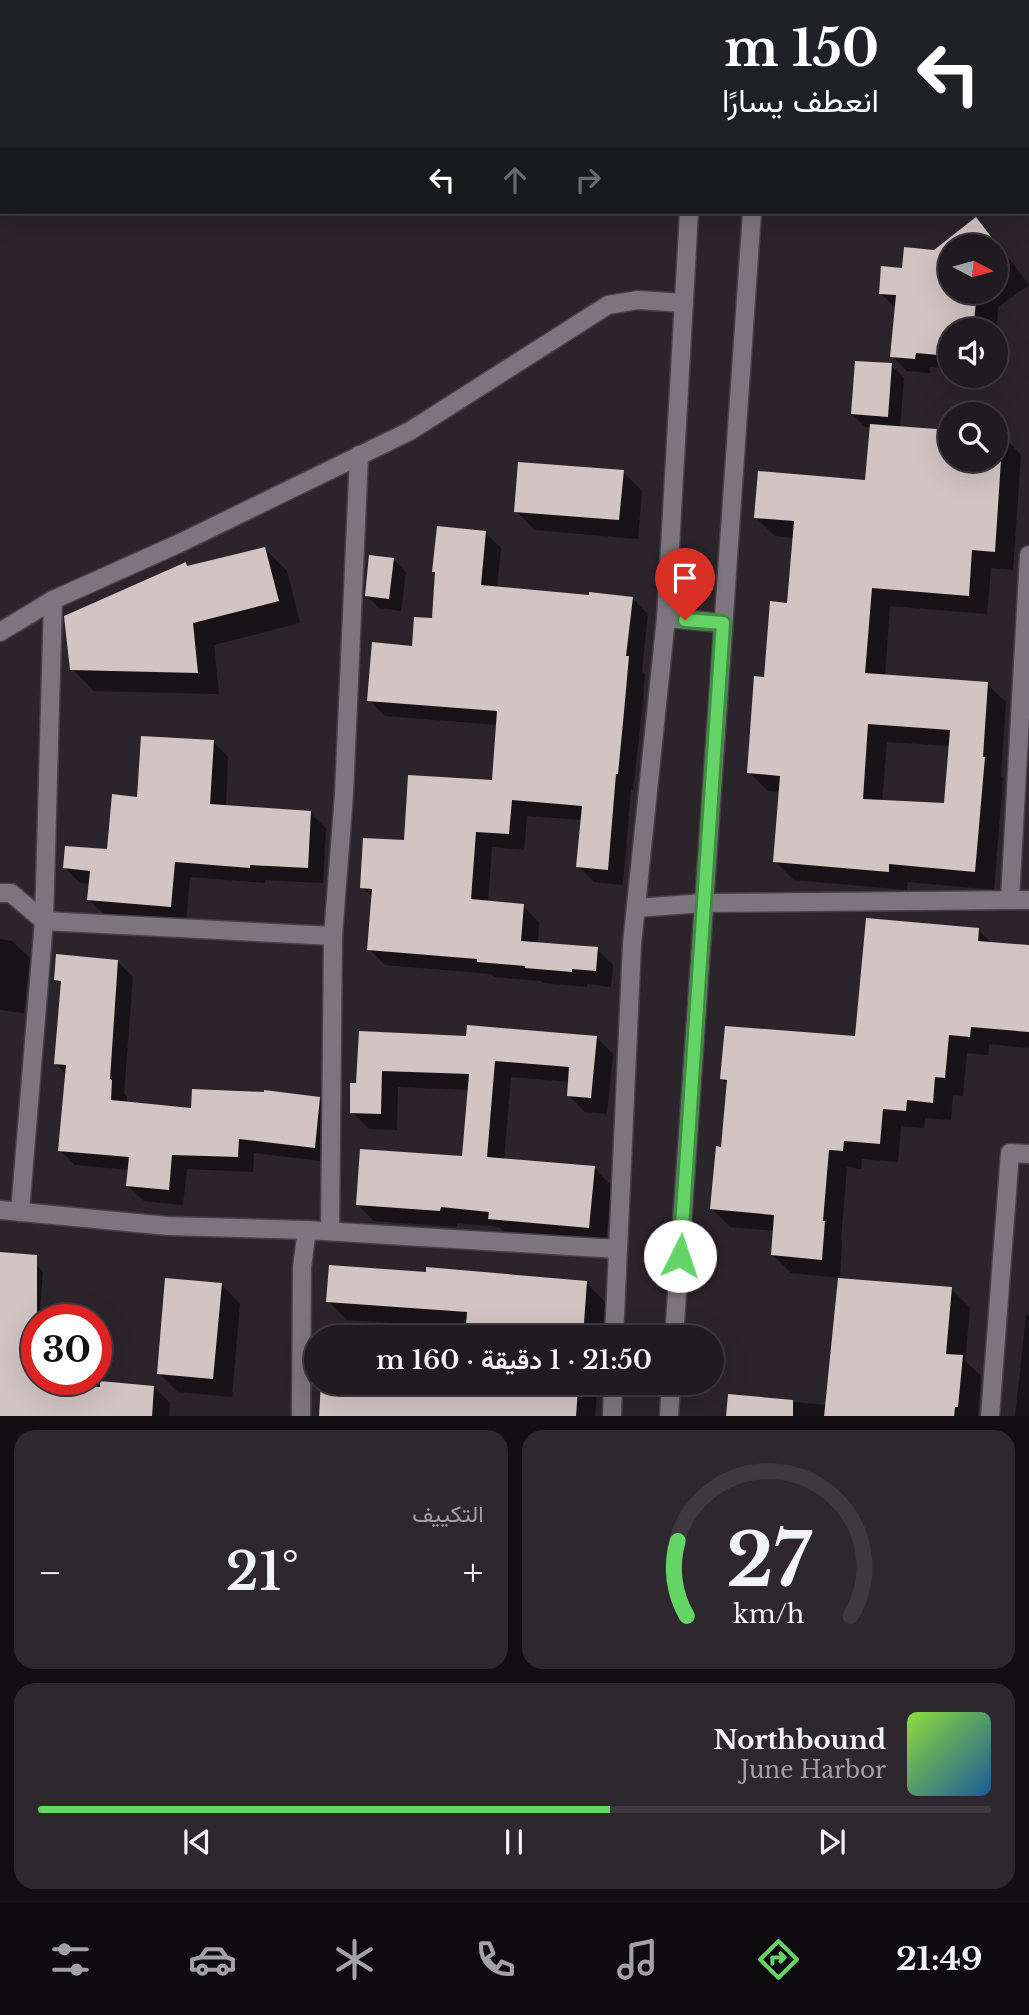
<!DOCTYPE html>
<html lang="ar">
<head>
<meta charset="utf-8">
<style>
  :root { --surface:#201b20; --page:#2d282d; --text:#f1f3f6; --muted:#a2a1a5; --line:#3d393e; --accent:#65d467 }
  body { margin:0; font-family:"Libre Baskerville",Vazirmatn,serif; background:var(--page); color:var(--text); direction:rtl; height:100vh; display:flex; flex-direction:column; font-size:26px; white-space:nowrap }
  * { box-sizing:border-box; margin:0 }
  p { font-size:23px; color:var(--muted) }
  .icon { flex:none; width:38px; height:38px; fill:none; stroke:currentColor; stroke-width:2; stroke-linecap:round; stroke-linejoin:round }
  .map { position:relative; height:1416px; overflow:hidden; direction:ltr }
  .drawer { display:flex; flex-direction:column; gap:14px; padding:14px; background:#120f12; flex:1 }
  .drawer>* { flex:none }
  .hud { position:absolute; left:0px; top:0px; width:1029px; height:214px; box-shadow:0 7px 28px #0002,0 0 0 2px var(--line); direction:rtl; background:#202124; color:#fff; overflow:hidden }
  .needle { width:46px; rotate:96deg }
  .buttons { position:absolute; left:938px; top:234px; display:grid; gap:14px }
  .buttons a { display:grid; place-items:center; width:70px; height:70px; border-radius:50%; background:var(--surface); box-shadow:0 7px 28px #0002,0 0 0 2px var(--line); font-size:35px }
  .speed { position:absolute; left:21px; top:1304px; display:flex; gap:14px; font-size:35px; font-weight:700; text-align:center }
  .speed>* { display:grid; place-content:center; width:91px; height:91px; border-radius:50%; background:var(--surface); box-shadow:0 7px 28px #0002,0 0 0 2px var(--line); line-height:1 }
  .speed .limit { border:10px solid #d22; background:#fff; color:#111 }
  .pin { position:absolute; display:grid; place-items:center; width:60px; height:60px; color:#fff; margin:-72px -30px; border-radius:50% 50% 50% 0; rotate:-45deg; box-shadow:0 0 7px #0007 }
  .pin .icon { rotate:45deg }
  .me { position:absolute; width:77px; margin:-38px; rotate:4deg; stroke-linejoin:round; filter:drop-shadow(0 0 5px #0008) }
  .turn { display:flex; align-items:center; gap:24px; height:147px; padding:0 35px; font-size:32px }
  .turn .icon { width:91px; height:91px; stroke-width:2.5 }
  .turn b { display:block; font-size:49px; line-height:60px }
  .lanes { display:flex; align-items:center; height:66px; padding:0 35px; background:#0003; justify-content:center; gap:35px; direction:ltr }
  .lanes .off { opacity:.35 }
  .big { font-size:52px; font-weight:600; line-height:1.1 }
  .drawer .card { flex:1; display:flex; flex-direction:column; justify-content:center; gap:10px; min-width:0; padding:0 24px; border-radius:21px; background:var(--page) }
  .drawer .dial { align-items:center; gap:0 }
  .dial svg { height:182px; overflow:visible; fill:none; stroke:var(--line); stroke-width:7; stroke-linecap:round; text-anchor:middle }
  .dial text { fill:var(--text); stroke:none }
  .song { display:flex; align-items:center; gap:21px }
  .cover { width:84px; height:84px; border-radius:10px; background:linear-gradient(135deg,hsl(90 70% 55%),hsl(210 70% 35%)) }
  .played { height:7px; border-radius:4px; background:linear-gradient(90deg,var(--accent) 60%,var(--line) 60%) }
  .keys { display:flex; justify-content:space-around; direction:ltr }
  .heat { display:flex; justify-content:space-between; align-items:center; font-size:38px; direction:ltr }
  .drawer .tiles { flex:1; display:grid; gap:14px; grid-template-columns:1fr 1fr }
  .card:last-child { grid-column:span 2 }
  .trip { position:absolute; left:304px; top:1325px; width:420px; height:70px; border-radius:35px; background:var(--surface); box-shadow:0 7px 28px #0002,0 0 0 2px var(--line); font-weight:600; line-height:70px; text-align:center; direction:rtl }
  .dock { display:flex; height:112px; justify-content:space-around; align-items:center; background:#0d0b0d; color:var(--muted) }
  .dock .icon { width:49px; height:49px }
  .dock .on { color:var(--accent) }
  .dock b { font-size:32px; color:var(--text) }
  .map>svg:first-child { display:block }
  .shadow { fill:#0007; fill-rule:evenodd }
  .building { fill:#d3c4c4; fill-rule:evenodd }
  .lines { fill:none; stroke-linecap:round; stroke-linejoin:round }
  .minor-casing { stroke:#464147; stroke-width:21 }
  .minor { stroke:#7d757d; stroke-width:18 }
  .route-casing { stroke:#428a43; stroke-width:18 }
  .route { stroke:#65d467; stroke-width:12 }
</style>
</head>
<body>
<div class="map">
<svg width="1029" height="1417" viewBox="0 0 1029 1417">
  <rect width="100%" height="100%" fill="#2b242b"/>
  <g class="shadow">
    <path d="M494,0H575V2H495Z"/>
    <path d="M976,220L991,235L1029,285L998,307L997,326L990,325L989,331H950V369L930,367V373L907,371L892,356L897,309L880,293L903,270L935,252ZM950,247H996V292H950Z"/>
    <path d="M891,365L904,378L900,428L950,432V460H996V436H1003L1021,455L1013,570L991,568L987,614L890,606L885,676L987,684L1006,702L1001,776L1003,778L994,890L908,882L907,890L794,880L775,861L781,792L768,791L749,772L766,679L789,604L794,538L775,536L756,518L867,482L871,427H865L852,414ZM887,742L950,746L946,805L882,801Z"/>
    <path d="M623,472L642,491L638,539L535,530L516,511Z"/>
    <path d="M485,532L501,548L497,588L632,598L648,614L642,671L645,674L640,729L633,790L631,789L623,885L594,882L578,866L582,820L527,816L524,850L492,847L488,903L523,906L539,922L538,944L597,949L613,965L611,987L587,984V987L543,983L541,981L495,977L491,974L385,965L369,949L373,898L362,887L406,842L493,782L498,725L385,716L369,700L414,648L433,620Z"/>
    <path d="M265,549L287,571L300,623L214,645L219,694L94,691L72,669L186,564L189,568Z"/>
    <path d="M393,559L406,572L401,611L379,608L366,595Z"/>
    <path d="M213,741L228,757L226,807L310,813L326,828L323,883L265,880V883L190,877L186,922L105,915L89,900L90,884L80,883L65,868L108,851L139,799Z"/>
    <path d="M978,930L993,944L1029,947V1048L989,1044L988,1055L967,1053L963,1096L953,1095L951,1120L925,1118L924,1128L901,1126L898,1162L862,1159L861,1169L847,1167L841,1239L842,1241L840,1278L791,1273L773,1255L775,1231L730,1227L712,1209L723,1148L728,1085L722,1079L857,1038Z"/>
    <path d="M0,939L12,941L30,958L24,1013L0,1010Z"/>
    <path d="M117,961L133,977L124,1094L127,1097V1103L193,1109L319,1099L335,1114L329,1162L254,1153L253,1172L187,1169L183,1205L144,1201L128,1186L130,1170L75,1165L60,1150L66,1074L56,1064L62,986L56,980Z"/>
    <path d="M360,1033L467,1038L596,1037L613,1054L607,1114L585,1112L568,1095L570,1082L511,1077L504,1160L594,1168L611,1185L606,1244L507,1235L499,1227L457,1223V1227L374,1221L357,1204L463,1158L469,1090L398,1087L397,1130L369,1129L352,1112L358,1085Z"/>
    <path d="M0,1254L27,1256L43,1272L40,1309L91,1314L107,1330L103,1383L154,1387L170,1403L169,1417H0ZM37,1320H96V1379H37Z"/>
    <path d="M587,1283L605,1302L602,1337H466L467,1328L347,1320L328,1301Z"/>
    <path d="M221,1284L240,1304L232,1397L178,1392L159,1373Z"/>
    <path d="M951,1289L970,1308L965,1361L981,1376L978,1417H728L729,1396L827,1405Z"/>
    <path d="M1026,1315H1029V1417H1015Z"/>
    <path d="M456,1382H598L595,1417H321Z"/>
  </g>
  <g class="building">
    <path d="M976,217L999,247H950V292H977L973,331H950V356L916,353L915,359L890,357L896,295L879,294L881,266L902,268L904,247L934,250Z"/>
    <path d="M855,361L892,363L888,417L851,414Z"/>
    <path d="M870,424L950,430V460H1001L995,552L972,550L969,596L872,588L865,673L988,682L983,757H985L975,872L889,864V872L773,862L780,776L747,773L754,676L764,677L770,601L787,603L794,521L754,518L758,471L865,480ZM868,724L950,730L944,803L863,799Z"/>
    <path d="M518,462L624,470L619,520L514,512Z"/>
    <path d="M437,526L486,531L481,585L589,595V592L633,597L626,656H629L624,712L618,774H616L608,870L576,867L582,806L512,800L509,834L476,832L471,899L524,904L521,941L598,947L596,971L572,969V972L525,968V966L477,962V959L367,950L372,889L360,888L363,838L404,840L408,775L492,780L497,711L367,701L372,642L412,646L414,617L432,618L435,572H432Z"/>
    <path d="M265,547L279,601L193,623L198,673L70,670L64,616L186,562L187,566Z"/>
    <path d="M369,555L394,558L389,599L365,596Z"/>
    <path d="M141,736L214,740L210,804L311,811L308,868L250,865V868L175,862L171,907L87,900L90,871L63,868L65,846L107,849L112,794L137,797Z"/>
    <path d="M866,918L979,928L978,941L1029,945V1032L971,1027L970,1037L949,1035L945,1078L935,1077L933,1103L907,1100L906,1111L883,1109L880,1144L844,1141L843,1151L829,1150L823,1221H825L822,1260L771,1255L774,1215L710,1209L716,1146L721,1147L727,1080L720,1079L725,1026L855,1036Z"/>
    <path d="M56,954L118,960L110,1079L112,1080L111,1100L191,1108L192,1089L264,1092V1090L320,1097L315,1148L239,1139L238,1157L172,1155L169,1190L126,1186L129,1157L58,1151L66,1065L54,1064L61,981L54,980Z"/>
    <path d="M467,1025L597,1036L591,1098L567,1096L569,1067L495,1061L487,1157L595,1166L589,1228L488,1219L489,1212L441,1207L440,1211L356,1205L360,1149L462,1156L469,1074L382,1071L381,1114L350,1113V1083H356L359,1031L466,1036Z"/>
    <path d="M0,1252L37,1255V1382L100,1387V1381L154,1386L152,1417H0Z"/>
    <path d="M329,1265L426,1272V1267L587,1281L583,1337H465L467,1312L326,1302Z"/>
    <path d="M165,1278L222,1283L213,1379L157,1374Z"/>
    <path d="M838,1278L952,1287L946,1354L963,1355L958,1407H955L954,1417H824Z"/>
    <path d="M321,1382H517L578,1388L576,1417H319Z"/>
    <path d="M728,1394L793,1400V1417H726Z"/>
  </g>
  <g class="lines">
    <g class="minor-casing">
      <g id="minor">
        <path d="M701,2V0"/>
        <path d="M766,2L767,0"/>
        <path d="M666,618L723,623"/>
        <path d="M0,632L53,600L180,543L410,431L608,305L638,300L684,303"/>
        <path d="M0,893H11L44,921L333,936"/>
        <path d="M1010,899L1029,555"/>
        <path d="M637,908L704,903L1029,900"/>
        <path d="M0,1210L168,1226L307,1230"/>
        <path d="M20,1212L44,921L53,600"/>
        <path d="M330,1231L333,936L344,794L359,455"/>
        <path d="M614,1337L632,944L666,618L689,212"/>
        <path d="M674,1337L752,212"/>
        <path d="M301,1417L302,1267L307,1230L617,1249"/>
        <path d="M612,1417L613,1382"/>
        <path d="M669,1417L671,1382"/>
        <path d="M990,1417L1010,1153L1029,1154"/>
      </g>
    </g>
    <use href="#minor" class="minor"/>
  </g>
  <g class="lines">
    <g class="route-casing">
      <path id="route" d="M680,1256L723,623L685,620"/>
    </g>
    <use href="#route" class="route"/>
  </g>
</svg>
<div class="buttons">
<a><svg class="needle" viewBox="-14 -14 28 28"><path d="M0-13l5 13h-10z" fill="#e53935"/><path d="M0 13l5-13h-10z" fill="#a2a1a5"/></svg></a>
<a><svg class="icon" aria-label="sound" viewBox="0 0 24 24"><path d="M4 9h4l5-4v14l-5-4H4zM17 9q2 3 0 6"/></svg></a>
<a><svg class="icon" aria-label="search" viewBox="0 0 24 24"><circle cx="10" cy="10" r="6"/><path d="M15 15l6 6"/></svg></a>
</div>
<div class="speed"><div class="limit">30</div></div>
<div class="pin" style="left:685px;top:620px;background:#d93025"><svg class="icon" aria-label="arrive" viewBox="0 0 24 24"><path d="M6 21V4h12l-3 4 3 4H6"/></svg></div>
<svg class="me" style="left:680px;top:1256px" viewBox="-20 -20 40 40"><circle r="19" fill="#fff"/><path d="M0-13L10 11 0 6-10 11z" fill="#65d467"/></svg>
<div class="trip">21:50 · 1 دقيقة · 160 m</div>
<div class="hud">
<div class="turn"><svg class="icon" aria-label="left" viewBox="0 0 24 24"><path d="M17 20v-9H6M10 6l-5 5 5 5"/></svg><div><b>150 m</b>انعطف يسارًا</div></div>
<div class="lanes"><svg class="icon" aria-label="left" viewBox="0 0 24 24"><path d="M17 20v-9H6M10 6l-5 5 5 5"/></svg><svg class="icon off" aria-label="ahead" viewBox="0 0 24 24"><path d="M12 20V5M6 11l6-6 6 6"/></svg><svg class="icon off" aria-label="right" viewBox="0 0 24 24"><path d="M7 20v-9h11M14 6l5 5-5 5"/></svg></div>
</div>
</div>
<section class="drawer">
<div class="tiles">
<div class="card dial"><svg viewBox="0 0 100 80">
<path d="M14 69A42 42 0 1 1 86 69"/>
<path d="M14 69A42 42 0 0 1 10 36" stroke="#65d467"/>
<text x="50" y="56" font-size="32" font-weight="700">27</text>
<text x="50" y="72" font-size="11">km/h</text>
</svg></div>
<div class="card"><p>التكييف</p>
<div class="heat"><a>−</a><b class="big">21°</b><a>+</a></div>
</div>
<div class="card">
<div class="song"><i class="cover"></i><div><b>Northbound</b><p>June Harbor</p></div></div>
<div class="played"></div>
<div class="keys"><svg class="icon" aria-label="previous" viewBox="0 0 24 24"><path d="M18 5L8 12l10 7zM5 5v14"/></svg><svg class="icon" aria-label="pause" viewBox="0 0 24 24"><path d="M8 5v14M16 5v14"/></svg><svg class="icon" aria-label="next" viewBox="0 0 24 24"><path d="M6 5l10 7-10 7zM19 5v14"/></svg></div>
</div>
</div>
</section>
<nav class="dock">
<b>21:49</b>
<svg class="icon on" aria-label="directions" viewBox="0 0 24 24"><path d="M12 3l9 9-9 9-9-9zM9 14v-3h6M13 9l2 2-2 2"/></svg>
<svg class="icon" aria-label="music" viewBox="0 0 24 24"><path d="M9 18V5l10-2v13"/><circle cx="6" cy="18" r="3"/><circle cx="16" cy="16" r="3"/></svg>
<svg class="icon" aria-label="phone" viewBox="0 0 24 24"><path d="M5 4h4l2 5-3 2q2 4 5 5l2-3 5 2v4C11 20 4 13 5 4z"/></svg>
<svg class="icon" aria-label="climate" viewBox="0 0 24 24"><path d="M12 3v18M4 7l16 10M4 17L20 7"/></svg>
<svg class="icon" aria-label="car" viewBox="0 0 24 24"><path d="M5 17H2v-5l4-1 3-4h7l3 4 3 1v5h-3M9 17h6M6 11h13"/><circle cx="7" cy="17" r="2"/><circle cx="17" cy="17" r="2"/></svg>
<svg class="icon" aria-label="filters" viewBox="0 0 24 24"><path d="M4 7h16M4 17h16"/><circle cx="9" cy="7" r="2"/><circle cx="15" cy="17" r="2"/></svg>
</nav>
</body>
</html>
